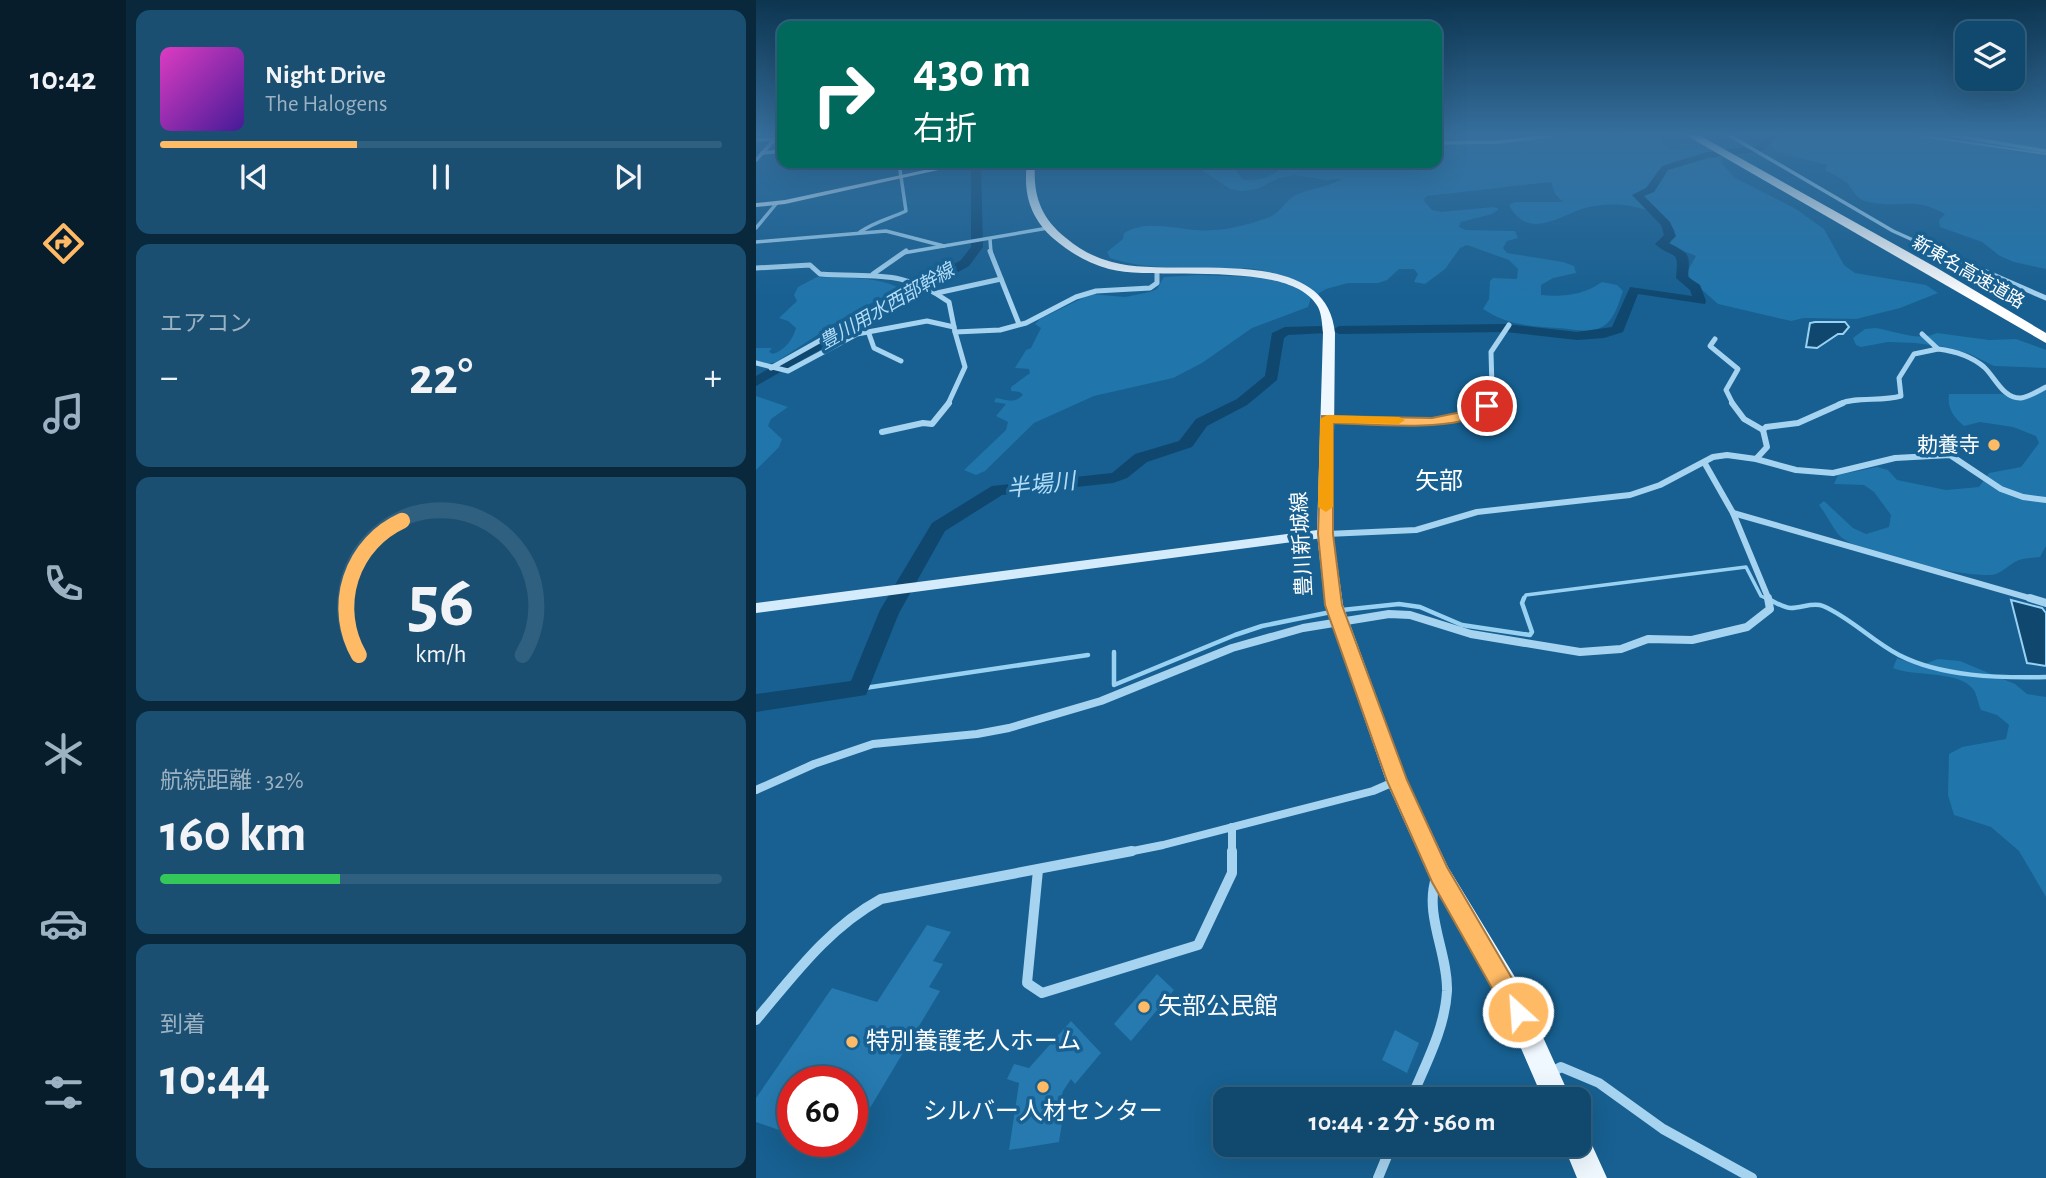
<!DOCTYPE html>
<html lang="ja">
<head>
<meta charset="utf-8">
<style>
  :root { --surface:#11486d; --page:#1a4f72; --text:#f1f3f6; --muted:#9cb2c2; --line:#306080; --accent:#ffba65 }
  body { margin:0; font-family:"Alegreya Sans","Noto Sans JP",sans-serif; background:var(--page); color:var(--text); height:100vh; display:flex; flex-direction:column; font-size:26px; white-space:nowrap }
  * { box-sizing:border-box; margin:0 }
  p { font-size:23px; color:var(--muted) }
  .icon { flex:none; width:38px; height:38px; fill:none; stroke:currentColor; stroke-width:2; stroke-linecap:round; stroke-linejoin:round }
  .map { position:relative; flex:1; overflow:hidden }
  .details { display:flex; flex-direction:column; gap:10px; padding:10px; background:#09283c; width:630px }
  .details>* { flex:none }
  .guide { position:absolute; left:21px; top:21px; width:665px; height:147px; border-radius:14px; box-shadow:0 7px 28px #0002,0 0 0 2px var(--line); background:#00695c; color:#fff; overflow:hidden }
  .controls { position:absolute; left:1199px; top:21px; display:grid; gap:14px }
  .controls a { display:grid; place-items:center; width:70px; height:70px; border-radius:14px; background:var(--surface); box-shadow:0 7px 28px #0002,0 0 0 2px var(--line); font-size:35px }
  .speed { position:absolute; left:21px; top:1066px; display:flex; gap:14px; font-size:35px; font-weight:700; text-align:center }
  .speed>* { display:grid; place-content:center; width:91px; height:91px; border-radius:50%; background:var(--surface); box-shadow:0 7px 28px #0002,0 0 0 2px var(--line); line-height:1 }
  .speed .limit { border:10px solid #d22; background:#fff; color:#111 }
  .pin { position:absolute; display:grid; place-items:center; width:60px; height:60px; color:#fff; margin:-30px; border:4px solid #fff; border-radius:50%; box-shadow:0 2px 7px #0007 }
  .me { position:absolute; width:77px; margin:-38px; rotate:334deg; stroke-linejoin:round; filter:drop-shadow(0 0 5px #0008) }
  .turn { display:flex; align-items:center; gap:24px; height:147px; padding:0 21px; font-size:32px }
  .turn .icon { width:91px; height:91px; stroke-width:2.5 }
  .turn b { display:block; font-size:49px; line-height:60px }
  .big { font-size:52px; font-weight:600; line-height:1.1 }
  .details .widget { flex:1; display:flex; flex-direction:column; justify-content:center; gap:10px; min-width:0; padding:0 24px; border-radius:14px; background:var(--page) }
  .details .dial { align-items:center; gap:0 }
  .dial svg { height:182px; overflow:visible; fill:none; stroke:var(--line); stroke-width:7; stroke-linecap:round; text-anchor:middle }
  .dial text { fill:var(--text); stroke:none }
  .song { display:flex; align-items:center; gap:21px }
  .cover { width:84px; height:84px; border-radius:10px; background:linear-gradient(135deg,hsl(310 70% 55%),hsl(260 70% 35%)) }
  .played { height:7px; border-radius:4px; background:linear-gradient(90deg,var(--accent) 35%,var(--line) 35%) }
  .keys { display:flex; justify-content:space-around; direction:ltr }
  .heat { display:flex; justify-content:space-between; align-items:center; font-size:38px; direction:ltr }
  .charge { height:10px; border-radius:5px; background:linear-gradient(90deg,#34c759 32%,var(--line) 0) }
  .trip { position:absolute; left:457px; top:1087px; width:378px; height:70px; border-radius:14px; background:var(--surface); box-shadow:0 7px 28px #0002,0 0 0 2px var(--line); font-weight:600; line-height:70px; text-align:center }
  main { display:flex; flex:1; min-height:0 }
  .tabs { display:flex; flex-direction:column; width:126px; justify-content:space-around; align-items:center; background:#071d2c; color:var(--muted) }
  .tabs .icon { width:49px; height:49px }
  .tabs .on { color:var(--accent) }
  .tabs b { font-size:32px; color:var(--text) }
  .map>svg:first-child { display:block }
  .green { fill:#2075ab }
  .water { fill:#0f476f; stroke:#98d1f2; stroke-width:2 }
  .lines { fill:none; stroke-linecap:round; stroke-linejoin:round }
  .stream-far2 { stroke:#98d1f2; stroke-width:2 }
  .stream-far1 { stroke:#98d1f2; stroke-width:3.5 }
  .stream { stroke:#98d1f2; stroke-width:4.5 }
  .river { fill:#0f476f; fill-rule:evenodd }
  .building { fill:#267ab0 }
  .street-far4 { stroke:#a6d3f0; stroke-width:3.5 }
  .street-far3 { stroke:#a6d3f0; stroke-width:5 }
  .street-far2 { stroke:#a6d3f0; stroke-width:6 }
  .street-far1 { stroke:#a6d3f0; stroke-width:8 }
  .street { stroke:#a6d3f0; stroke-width:10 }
  .secondary { fill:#d4ebfb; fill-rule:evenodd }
  .primary { fill:#eff8ff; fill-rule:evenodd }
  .highway { fill:#fff; fill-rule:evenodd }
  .route { fill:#ffba65; stroke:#a67942; stroke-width:2 }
  .slow { fill:#f59e0b }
  .poi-dot { fill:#ffba65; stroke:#176091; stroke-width:2.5 }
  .labels { text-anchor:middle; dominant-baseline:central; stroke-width:7; stroke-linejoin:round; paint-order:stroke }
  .far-street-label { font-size:18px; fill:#fff; stroke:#176091 }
  .far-water-label { font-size:19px; font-style:italic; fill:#b2dcf7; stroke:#176091 }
  .poi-label { font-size:21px; fill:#fff; stroke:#176091; text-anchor:end }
  .street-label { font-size:21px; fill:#fff; stroke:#176091 }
  .water-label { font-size:23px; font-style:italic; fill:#b2dcf7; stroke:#176091 }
  .quarter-label { font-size:24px; fill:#fff; stroke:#176091 }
  .near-poi-label { font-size:24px; fill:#fff; stroke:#176091; text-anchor:start }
</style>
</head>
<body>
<main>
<nav class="tabs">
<b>10:42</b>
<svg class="icon on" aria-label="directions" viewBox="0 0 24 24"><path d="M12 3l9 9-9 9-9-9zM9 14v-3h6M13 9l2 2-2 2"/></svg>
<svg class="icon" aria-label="music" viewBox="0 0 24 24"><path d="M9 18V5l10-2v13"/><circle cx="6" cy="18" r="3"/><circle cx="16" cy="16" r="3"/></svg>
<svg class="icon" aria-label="phone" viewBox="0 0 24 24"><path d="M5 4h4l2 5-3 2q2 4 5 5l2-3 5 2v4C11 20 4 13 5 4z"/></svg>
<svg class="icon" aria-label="climate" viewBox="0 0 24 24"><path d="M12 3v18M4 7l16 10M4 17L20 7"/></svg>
<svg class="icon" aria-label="car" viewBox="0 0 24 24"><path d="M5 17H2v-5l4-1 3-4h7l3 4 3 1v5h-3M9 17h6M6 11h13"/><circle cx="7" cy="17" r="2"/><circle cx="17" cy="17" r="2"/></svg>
<svg class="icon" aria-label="filters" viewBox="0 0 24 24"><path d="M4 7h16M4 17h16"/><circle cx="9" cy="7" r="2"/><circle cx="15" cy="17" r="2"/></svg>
</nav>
<section class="details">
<div class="widget">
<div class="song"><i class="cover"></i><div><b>Night Drive</b><p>The Halogens</p></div></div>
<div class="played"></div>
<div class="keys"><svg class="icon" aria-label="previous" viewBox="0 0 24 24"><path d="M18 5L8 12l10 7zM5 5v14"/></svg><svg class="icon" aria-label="pause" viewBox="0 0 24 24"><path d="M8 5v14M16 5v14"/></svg><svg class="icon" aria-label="next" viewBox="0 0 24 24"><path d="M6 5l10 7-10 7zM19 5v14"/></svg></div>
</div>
<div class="widget"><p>エアコン</p>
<div class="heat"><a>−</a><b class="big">22°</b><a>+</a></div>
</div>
<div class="widget dial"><svg viewBox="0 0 100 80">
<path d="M14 69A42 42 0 1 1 86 69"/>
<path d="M14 69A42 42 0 0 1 33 10" stroke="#ffba65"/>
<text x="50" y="56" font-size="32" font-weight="700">56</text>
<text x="50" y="72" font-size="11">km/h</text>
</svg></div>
<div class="widget"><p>航続距離 · 32%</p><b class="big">160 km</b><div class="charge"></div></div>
<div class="widget"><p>到着</p><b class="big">10:44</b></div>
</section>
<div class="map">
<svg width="1290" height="1178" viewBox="0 0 1290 1178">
  <rect width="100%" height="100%" fill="#176091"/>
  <g class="green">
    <path d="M681,134H905L902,140L913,150L963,148L977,155L966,158L965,162L979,178L1040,209L1068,229L1088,265L1099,273L1170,285L1182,293L1144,308L1100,319L1048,318L1035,321L962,304L935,280L931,272L940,256L913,245L919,231C903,205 857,200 829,208C802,216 773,241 753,205L759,202H807L799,194L795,182L671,196L667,200L676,210L685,212L738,207L743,209L736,214L705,222L703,227L710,230L759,231L762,238L751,241L747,248L751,253L807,262L818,266L820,273L797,278L785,285V295C807,297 828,295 846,282L861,285L867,291C863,302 859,318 849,325C834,336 817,328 801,328C774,326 751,325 727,309L733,299L734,281L737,278L761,279L762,269L753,260L711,245L704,248L689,269L669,284L658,282L662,274L658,269H643L631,280L622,283H592L570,289L555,298L552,307L496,328L446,363L417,378L338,396L278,423L229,471L220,475L208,470L250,430L252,422L240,416L250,404L238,402L240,398C252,400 257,404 267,395L264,392L255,391V387L274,373L273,369L259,368L270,350L275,348L285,328L279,324L284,319L335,294L369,297L394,292L401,289L408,277L442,275L504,277L509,271C496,267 480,268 465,268C429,267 389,270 354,258L351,252L367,239L368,233C396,217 427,233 458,230C476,229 499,223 516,216C525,211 530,200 540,195C555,188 571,188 585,179L570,180L539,175L523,178L501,189L486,191L474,189L437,164L439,163H480L479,169L486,179C499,182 517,177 527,167L514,163H681Z"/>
    <path d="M994,134H1290V269L1258,262L1244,256L1226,242L1184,227L1183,220L1189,214C1157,196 1146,209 1113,202C1101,200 1099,193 1093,185C1088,179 1076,174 1069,170L1071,165L1021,152L1015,145Z"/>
    <path d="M61,277C90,278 117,276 144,288L89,317L20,362L12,364L0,361V348H16L13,352L17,354C29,350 37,339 40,328L32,321L23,318L41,301L38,295L42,287Z"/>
    <path d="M1120,328C1139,331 1163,342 1181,333L1233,340L1260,339L1290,350V368L1238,366L1214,354L1189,347L1159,343L1132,342L1105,347L1100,345L1097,338L1109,329Z"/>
    <path d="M1290,389V546L1284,557C1277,558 1269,558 1263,560C1253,564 1245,575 1234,575C1208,577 1102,554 1084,536C1078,530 1070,514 1063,505L1068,501L1097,528L1110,534L1133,527L1135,515L1118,492L1108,485L1078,484L1082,475L1121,467L1132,470L1141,480L1190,490L1223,487L1233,473L1265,467L1283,443L1280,436L1257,427L1224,422L1208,426C1198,417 1191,409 1193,394H1245L1261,397Z"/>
    <path d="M0,396L32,407L15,419L12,426L26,439L23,447L0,470Z"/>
    <path d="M1141,658L1163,666L1182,659L1204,661L1259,684L1271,694L1290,697V897L1263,851L1235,827L1198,815L1192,795L1193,754L1206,747L1250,739L1253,725L1241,715L1225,710C1222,704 1221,694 1217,689C1202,670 1158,677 1137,668Z"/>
  </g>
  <g class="water">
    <path d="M1059,322H1089L1093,327L1087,334H1082L1061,348L1050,347L1054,323Z"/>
    <path d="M1255,600L1286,608L1290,613V666L1271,663Z"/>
  </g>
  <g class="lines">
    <path class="stream-far2" d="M1152,134L1290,154"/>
    <path class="stream-far1" d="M767,600L770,595L990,567L1005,596L1014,600"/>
    <g class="stream">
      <path d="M1010,598C1018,601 1027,608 1035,608C1046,608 1057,602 1067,606C1095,618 1116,641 1143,655C1186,677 1243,678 1290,677"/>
      <path d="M586,610L643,604L664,607L706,625L774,635L776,632L766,603L768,598"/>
      <path d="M358,652V685L479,635L506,626L575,612"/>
      <path d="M102,689L332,655"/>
    </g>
    <g class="river">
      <path d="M1015,134H1025L1006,151L952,158L912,170L898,192L888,196L914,222L920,236L913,243C934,254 934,254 932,277L944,285L950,301L949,304L882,294L867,332L848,338L821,340L750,332L583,334L576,330L583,326L750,324L821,332L856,327L874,287L936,296L934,290L920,278C923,247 919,261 899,244L908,235L905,225L876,195L890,188L906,166L951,152L1000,146Z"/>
      <path d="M215,163H225L227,247L213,266L0,386V376L205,260L215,247Z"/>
      <path d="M565,326L570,327V333L532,335L528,338L521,380L491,405L451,426L436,447L391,462L371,478L357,483L246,495L189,531L143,613L110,695L0,712V694L95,681L124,610L176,523L236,486L356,473L379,454L423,441L440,419L481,399L509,376L516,333L529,327Z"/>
    </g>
  </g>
  <g class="building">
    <path d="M171,925L195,932L177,961L187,964L173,987L184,991L96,1138V1082H37V1135L0,1122V1098L76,988L121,1002Z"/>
    <path d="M401,974L418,990L375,1041L358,1024Z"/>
    <path d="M315,1021L345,1053L319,1084L315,1079L307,1091L304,1102L309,1103L303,1142L253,1150L263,1083L251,1079L258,1064L273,1068Z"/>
    <path d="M639,1030L663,1043L651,1073L626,1060Z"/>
    <path d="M57,1141H94L87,1153Z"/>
  </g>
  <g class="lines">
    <g class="street-far4">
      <path d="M858,134H865"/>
      <path d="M971,134L1137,231L1186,253"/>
      <path d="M1190,134L1290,151"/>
      <path d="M0,140L26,139"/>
      <path d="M681,143L744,142L806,134"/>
      <path d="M6,153L26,151"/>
      <path d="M0,160L19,139"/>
      <path d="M237,163C261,169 283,164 307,164C340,163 372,168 405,163"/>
      <path d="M0,228L20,204"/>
      <path d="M104,232C120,221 133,219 150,211L143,163"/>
      <path d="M234,239L235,253"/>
      <path d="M0,242L130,231L188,246"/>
      <path d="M147,253L292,228"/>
    </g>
    <g class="street-far3">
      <path d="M234,251L263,324"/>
      <path d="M1182,251L1290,298"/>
      <path d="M0,268L54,265L64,274C117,278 145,268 193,302L199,332L244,330L270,323L320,297L340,291L394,288L401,283V271"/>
      <path d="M117,274L150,251"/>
      <path d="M181,293L245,279"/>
      <path d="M112,331L118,348L145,361"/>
      <path d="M959,339L954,346L982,369L970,390L977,404"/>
      <path d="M1182,349C1198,351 1215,356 1228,367C1239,377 1247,399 1265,398C1273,397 1282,391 1290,387"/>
      <path d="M0,363L32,371L101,334L171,321L198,327"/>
      <path d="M15,368L163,285"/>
      <path d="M192,404L209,367L199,332"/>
      <path d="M732,404L736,388L735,352L753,325"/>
      <path d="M1083,404C1101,396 1125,402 1145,396L1143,378L1158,354L1182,349L1166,334"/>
    </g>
    <g class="street-far2">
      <path d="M976,403L988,419L1007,430"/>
      <path d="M572,419C611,419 705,433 733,403"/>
      <path d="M126,432L167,423L176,424L193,403"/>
      <path d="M1000,459L1040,470L1077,473L1139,458L1194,455L1245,489L1267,497L1290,500"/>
      <path d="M948,462L977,513L1013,600"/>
      <path d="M977,513L1280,600"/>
      <path d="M571,534L660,530L721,512L874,495L904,485L957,457L971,455L1000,459L1011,447L1007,430L1010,427L1042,423L1087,403"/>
    </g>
    <g class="street-far1">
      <path d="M1274,598L1290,603"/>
      <path d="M0,790L58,764L117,744L221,734L253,728L345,701L476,648L547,628L633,614L654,615L715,634L824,652L865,649L892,639L936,640L991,627L1014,609L1012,598"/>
      <path d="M476,827V853"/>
      <path d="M367,853L407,845L617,791L640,781"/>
    </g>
    <g class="street">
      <path d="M282,870L271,983L286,993L442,945L476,873V851"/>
      <path d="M0,1020C38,975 72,928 125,899L376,851"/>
      <path d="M794,1073L805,1067L843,1083L907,1129L996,1178"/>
      <path d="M655,1099C669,1065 689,1029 691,991C692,953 668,915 680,878"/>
      <path d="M622,1178L636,1144"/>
    </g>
    <g class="secondary">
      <path d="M201,163H214L29,204L0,207V203L29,200Z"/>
      <path d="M569,529L574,531L576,534L574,537L0,613V603Z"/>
    </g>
    <g class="primary">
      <path d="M271,163H279C277,195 284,217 310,238C324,250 338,257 356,262C419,280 570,239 579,333L577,534L587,605L651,780L692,867L762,982L815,1099H787L744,1000L676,883L630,781L569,605L561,534L567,333C566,325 566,315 562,307C534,258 404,282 353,269C331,263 315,253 298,239C274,218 267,193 271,163Z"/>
      <path d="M822,1130L831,1134L851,1178H821L807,1144H822Z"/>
    </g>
    <path class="highway" d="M928,134H941L1181,268L1290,333V343Z"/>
  </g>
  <linearGradient id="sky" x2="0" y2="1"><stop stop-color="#0d3550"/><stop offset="0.45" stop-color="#366f9d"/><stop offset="1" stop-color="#366f9d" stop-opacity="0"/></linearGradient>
  <rect width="1290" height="299" fill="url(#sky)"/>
  <path class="route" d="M731,403L737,406C709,435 616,424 577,423V534L586,605L651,780L691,867L771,1004L774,1012L771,1020L762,1024L754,1020L676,882L631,781L569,605L562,534L566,416L676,418L715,410Z"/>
  <path class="slow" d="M571,415L643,417L649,420L643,424L577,423V507L570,512L562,507L564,419Z"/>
  <g class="poi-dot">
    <circle cx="1238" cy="445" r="7"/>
    <circle cx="388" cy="1007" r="7"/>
    <circle cx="96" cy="1042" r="7"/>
    <circle cx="287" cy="1087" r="7"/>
  </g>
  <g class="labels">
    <g class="far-street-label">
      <text transform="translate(1212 273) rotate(30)">新東名高速道路</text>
    </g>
    <g class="far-water-label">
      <text transform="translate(131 307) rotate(-30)">豊川用水西部幹線</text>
    </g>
    <g class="poi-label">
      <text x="1224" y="445">勅養寺</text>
    </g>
    <g class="street-label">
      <text transform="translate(546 544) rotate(-93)">豊川新城線</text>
    </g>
    <g class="water-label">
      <text transform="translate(285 486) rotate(-7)">半場川</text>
    </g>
    <g class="quarter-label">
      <text x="683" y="482">矢部</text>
    </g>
    <g class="near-poi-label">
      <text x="402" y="1007">矢部公民館</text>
      <text x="110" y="1042">特別養護老人ホーム</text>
      <text x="287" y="1112" text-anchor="middle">シルバー人材センター</text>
    </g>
  </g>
</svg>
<div class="controls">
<a><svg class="icon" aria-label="layers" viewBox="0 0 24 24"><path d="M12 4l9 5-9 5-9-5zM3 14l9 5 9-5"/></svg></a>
</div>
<div class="speed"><div class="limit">60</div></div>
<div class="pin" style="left:731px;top:406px;background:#d93025"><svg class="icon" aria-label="arrive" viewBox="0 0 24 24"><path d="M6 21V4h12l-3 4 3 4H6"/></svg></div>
<svg class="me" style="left:762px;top:1012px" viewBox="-20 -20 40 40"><circle r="17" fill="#ffba65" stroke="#fff" stroke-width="3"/><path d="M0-11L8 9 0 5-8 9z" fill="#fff"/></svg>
<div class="trip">10:44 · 2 分 · 560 m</div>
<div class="guide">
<div class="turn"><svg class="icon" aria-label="right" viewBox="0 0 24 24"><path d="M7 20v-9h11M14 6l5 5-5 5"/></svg><div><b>430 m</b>右折</div></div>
</div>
</div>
</main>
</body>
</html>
